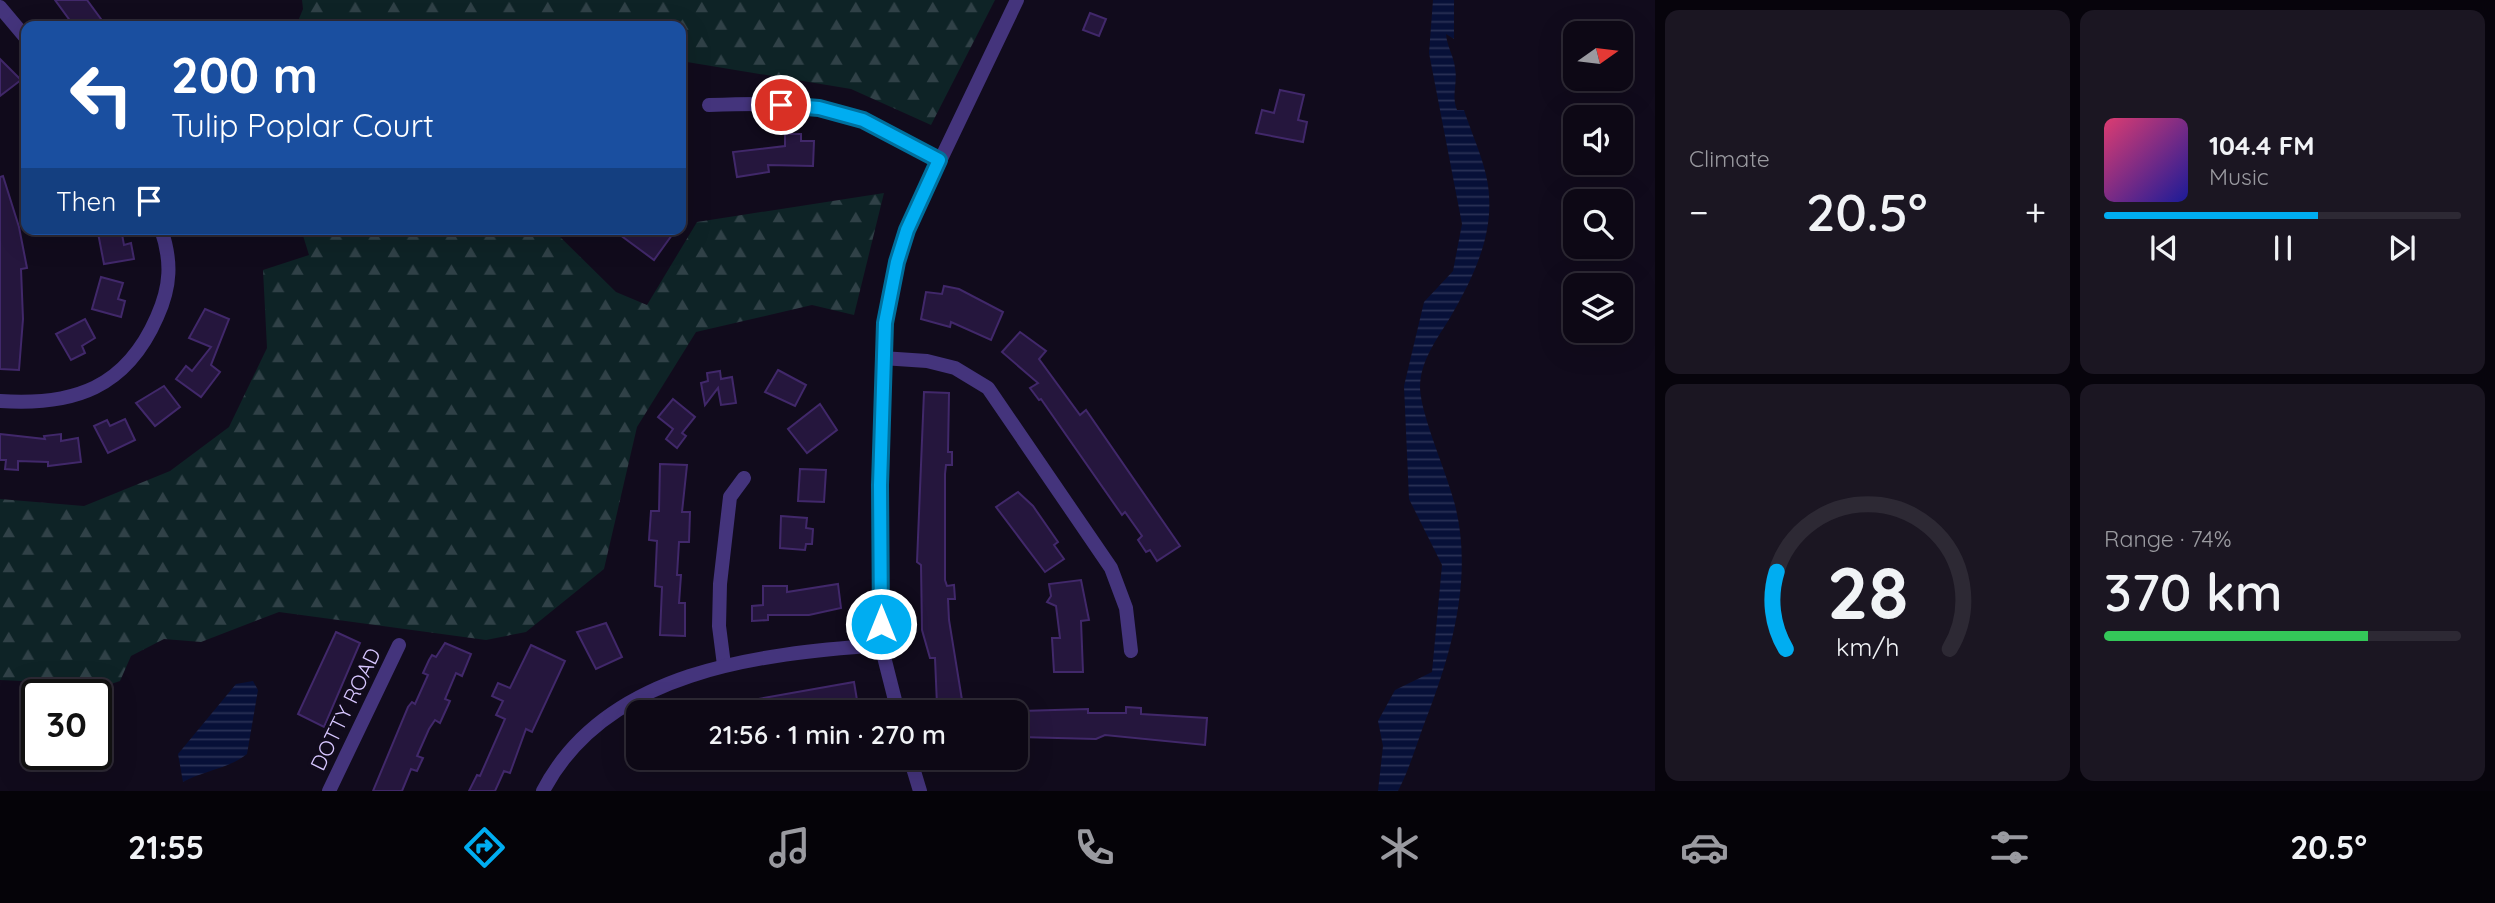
<!DOCTYPE html>
<html lang="en">
<head>
<meta charset="utf-8">
<style>
  :root { --surface:#0d0815; --page:#1b1622; --text:#f1f3f6; --muted:#9a9aa0; --line:#2d2934; --accent:#00adf1 }
  body { margin:0; font-family:Quicksand,sans-serif; background:var(--page); color:var(--text); height:100vh; display:flex; flex-direction:column; font-size:26px; white-space:nowrap }
  * { box-sizing:border-box; margin:0 }
  p { font-size:23px; color:var(--muted) }
  .icon { flex:none; width:38px; height:38px; fill:none; stroke:currentColor; stroke-width:2; stroke-linecap:round; stroke-linejoin:round }
  .map { position:relative; flex:1; overflow:hidden }
  .panel { display:flex; flex-direction:column; gap:10px; padding:10px; background:#07040c; width:840px }
  .panel>* { flex:none }
  .hud { position:absolute; left:21px; top:21px; width:665px; height:214px; border-radius:14px; box-shadow:0 7px 28px #0002,0 0 0 2px var(--line); background:#1a4fa0; color:#fff; overflow:hidden }
  .needle { width:46px; rotate:76deg }
  .buttons { position:absolute; left:1563px; top:21px; display:grid; gap:14px }
  .buttons a { display:grid; place-items:center; width:70px; height:70px; border-radius:14px; background:var(--surface); box-shadow:0 7px 28px #0002,0 0 0 2px var(--line); font-size:35px }
  .speed { position:absolute; left:21px; top:679px; display:flex; gap:14px; font-size:35px; font-weight:700; text-align:center }
  .speed>* { display:grid; place-content:center; width:91px; height:91px; border-radius:50%; background:var(--surface); box-shadow:0 7px 28px #0002,0 0 0 2px var(--line); line-height:1 }
  .speed .limit { border:4px solid #111; border-radius:10px; background:#fff; color:#111 }
  .pin { position:absolute; display:grid; place-items:center; width:60px; height:60px; color:#fff; margin:-30px; border:4px solid #fff; border-radius:50%; box-shadow:0 2px 7px #0007 }
  .me { position:absolute; width:77px; margin:-38px; rotate:0deg; stroke-linejoin:round; filter:drop-shadow(0 0 5px #0008) }
  .turn { display:flex; align-items:center; gap:24px; height:147px; padding:0 35px; font-size:32px }
  .turn .icon { width:91px; height:91px; stroke-width:2.5 }
  .turn b { display:block; font-size:49px; line-height:60px }
  .then { display:flex; align-items:center; height:66px; padding:0 35px; background:#0003; gap:14px; font-size:26px }
  .big { font-size:52px; font-weight:600; line-height:1.1 }
  .panel .tile { flex:1; display:flex; flex-direction:column; justify-content:center; gap:10px; min-width:0; padding:0 24px; border-radius:14px; background:var(--page) }
  .panel .dial { align-items:center; gap:0 }
  .dial svg { height:182px; overflow:visible; fill:none; stroke:var(--line); stroke-width:7; stroke-linecap:round; text-anchor:middle }
  .dial text { fill:var(--text); stroke:none }
  .song { display:flex; align-items:center; gap:21px }
  .cover { width:84px; height:84px; border-radius:10px; background:linear-gradient(135deg,hsl(340 70% 55%),hsl(240 70% 35%)) }
  .played { height:7px; border-radius:4px; background:linear-gradient(90deg,var(--accent) 60%,var(--line) 60%) }
  .keys { display:flex; justify-content:space-around; direction:ltr }
  .heat { display:flex; justify-content:space-between; align-items:center; font-size:38px; direction:ltr }
  .charge { height:10px; border-radius:5px; background:linear-gradient(90deg,#34c759 74%,var(--line) 0) }
  .panel .tiles { flex:1; display:grid; gap:10px; grid-template-columns:repeat(2,1fr) }
  .trip { position:absolute; left:626px; top:700px; width:402px; height:70px; border-radius:14px; background:var(--surface); box-shadow:0 7px 28px #0002,0 0 0 2px var(--line); font-weight:600; line-height:70px; text-align:center }
  .tabs { display:flex; height:112px; justify-content:space-around; align-items:center; background:#050308; color:var(--muted) }
  .tabs .icon { width:49px; height:49px }
  .tabs .current { color:var(--accent) }
  .tabs b { font-size:32px; color:var(--text) }
  main { display:flex; flex:1; min-height:0 }
  .map>svg:first-child { display:block }
  .forest { fill:url(#forest-firs) }
  .water { fill:url(#water-rules) }
  .building { fill:#25163d; stroke:#41286a; stroke-width:2 }
  .lines { fill:none; stroke-linecap:round; stroke-linejoin:round }
  .minor { stroke:#44347c; stroke-width:14 }
  .route-casing { stroke:#00709d; stroke-width:18 }
  .route { stroke:#00adf1; stroke-width:12 }
  .labels { text-anchor:middle; dominant-baseline:central; stroke-width:7; stroke-linejoin:round; paint-order:stroke }
  .street-label { font-size:21px; fill:#d7c6ff; stroke:#110b1c }
</style>
</head>
<body>
<main>
<div class="map">
<svg width="1655" height="791" viewBox="0 0 1655 791">
  <defs>
    <pattern id="forest-firs" width="22" height="20" patternUnits="userSpaceOnUse" patternTransform="scale(1.75)"><rect width="22" height="20" fill="#0e2326"/><path d="M5 1l3.5 6h-7zM16 11l3.5 6h-7z" fill="#304147"/></pattern>
    <pattern id="water-rules" width="6" height="5" patternUnits="userSpaceOnUse" patternTransform="scale(1.75)"><rect width="6" height="5" fill="#071038"/><path d="M0 2.5h6" fill="none" stroke="#2a3156"/></pattern>
  </defs>
  <rect width="100%" height="100%" fill="#110b1c"/>
  <g class="forest">
    <path d="M302,0H995L931,125L851,89L681,61V26H296L303,9Z"/>
    <path d="M884,193L854,315L812,305L696,332L637,427L604,569L526,632L486,640L279,612L201,642L164,639L131,656L120,681L99,688L65,683L0,680V499L84,506L170,471L229,427L267,348L263,270L309,255L301,229H552L616,292L647,305L697,222Z"/>
  </g>
  <g class="water">
    <path d="M1433,0H1454V39L1446,34C1447,47 1454,56 1455,68C1458,83 1451,95 1457,110H1464C1471,132 1481,153 1486,175C1498,226 1476,273 1451,316C1438,338 1420,360 1420,388C1421,416 1447,473 1455,505C1474,580 1450,658 1423,727C1415,749 1409,770 1398,791H1378L1383,746L1378,721L1395,690L1432,672L1442,565L1409,499L1404,386L1424,302L1453,271L1462,224L1429,53Z"/>
    <path d="M253,681L258,690L247,754C228,769 205,770 183,782L178,754L236,684Z"/>
  </g>
  <g class="building">
    <path d="M55,0H87L101,19L92,26H74Z"/>
    <path d="M1090,13L1106,19L1099,36L1083,30Z"/>
    <path d="M0,59L21,80L0,96Z"/>
    <path d="M1280,90L1304,95L1298,120L1307,122L1303,142L1256,133L1262,110L1274,113Z"/>
    <path d="M785,134H801V141H814L813,166L768,165L769,172L737,177L733,152L785,146Z"/>
    <path d="M3,176L19,227L27,268L21,269L23,319L19,370L0,369V177Z"/>
    <path d="M121,229L124,245L131,243L134,259L104,264L98,233Z"/>
    <path d="M612,229H664L672,235L654,260Z"/>
    <path d="M101,277L123,283L118,299L125,301L121,317L92,309Z"/>
    <path d="M944,286L959,289L1003,312L991,340L951,322L950,327L921,319L926,292L942,294Z"/>
    <path d="M205,309L229,319L211,365L220,372L201,397L176,379L186,366L192,371L211,347L189,338Z"/>
    <path d="M85,319L95,338L82,346L85,353L71,360L56,334Z"/>
    <path d="M1020,332L1046,351L1039,359L1080,415L1086,410L1180,546L1157,561L1150,550L1146,552L1138,540L1142,536L1125,512L1122,515L1041,399L1039,400L1030,388L1038,383L1002,352Z"/>
    <path d="M778,370L806,385L795,406L765,392Z"/>
    <path d="M720,371L721,379L732,377L736,403L721,405L718,388L705,405L701,383L708,381L707,373Z"/>
    <path d="M164,386L180,407L155,426L136,403Z"/>
    <path d="M924,392L949,393L948,452H952V465H946L945,474V580L947,586L954,585L955,599H948L949,620L962,700L937,705L935,658H930L922,630L921,565L917,562Z"/>
    <path d="M673,399L695,417L682,433L686,436L677,448L666,439L673,429L658,417Z"/>
    <path d="M820,404L837,430L807,453L788,429Z"/>
    <path d="M125,419L135,440L108,453L94,426L107,420L110,426Z"/>
    <path d="M0,434L45,439L44,436L61,434V441L78,438L81,462L48,466V462L18,461V470L5,469L6,460H0Z"/>
    <path d="M660,464L687,465L682,512H690L689,542H679L677,575H681L679,603H685V636L660,635L662,587L655,586L657,541L649,540L651,511H659Z"/>
    <path d="M800,469L826,470L824,502L798,501Z"/>
    <path d="M1018,492L1033,506L1058,542L1054,545L1064,559L1045,572L996,507Z"/>
    <path d="M781,516L807,518L806,528L813,529L812,544H806L805,550L780,548Z"/>
    <path d="M1081,580L1089,620L1081,621L1083,672H1054L1052,638H1060L1056,606L1047,602L1051,596L1049,584Z"/>
    <path d="M838,584L841,608L809,615H768V620L752,621V606L763,605V586H787V592Z"/>
    <path d="M606,623L622,657L596,669L577,632Z"/>
    <path d="M336,632L360,643L324,727L298,714Z"/>
    <path d="M445,643L471,654L462,676L456,673L445,699L450,701L440,723L435,720L429,729L417,756L423,758L417,771L411,769L402,791H373L408,707L412,702L415,704L428,675L423,673L429,660L432,655L436,657Z"/>
    <path d="M531,645L565,661L532,732L526,729L510,773L504,771L495,791H469L477,775L480,776L505,719L496,715L503,701L492,696L498,683L510,688Z"/>
    <path d="M854,682L859,712H725L724,705Z"/>
    <path d="M1126,707L1141,708V714L1207,718L1205,745L1105,735L1096,739L1020,737L1021,711L1088,709V713H1126Z"/>
  </g>
  <g class="lines">
    <g class="minor">
      <path d="M0,7L26,38"/>
      <path d="M709,105C760,103 814,101 863,120C889,130 914,147 938,160"/>
      <path d="M882,358L927,361L955,368L988,388L1111,568L1126,608L1131,651"/>
      <path d="M0,401C74,406 126,388 157,317C171,286 172,261 161,229"/>
      <path d="M724,665L719,626L720,584L730,497L744,478"/>
      <path d="M898,712L881,645L882,358L891,288L907,230L1017,0"/>
      <path d="M910,758L920,791"/>
      <path d="M329,791L399,645"/>
      <path d="M543,791C606,670 759,654 881,645"/>
    </g>
  </g>
  <g class="lines">
    <g class="route-casing">
      <path id="route" d="M781,105L819,108L863,120L939,160L907,230L897,262L885,323L880,485L881,624"/>
    </g>
    <use href="#route" class="route"/>
  </g>
  <g class="labels">
    <g class="street-label">
      <text transform="translate(345 709) rotate(-64)">DOTTY ROAD</text>
    </g>
  </g>
</svg>
<div class="buttons">
<a><svg class="needle" viewBox="-14 -14 28 28"><path d="M0-13l5 13h-10z" fill="#e53935"/><path d="M0 13l5-13h-10z" fill="#9a9aa0"/></svg></a>
<a><svg class="icon" aria-label="sound" viewBox="0 0 24 24"><path d="M4 9h4l5-4v14l-5-4H4zM17 9q2 3 0 6"/></svg></a>
<a><svg class="icon" aria-label="search" viewBox="0 0 24 24"><circle cx="10" cy="10" r="6"/><path d="M15 15l6 6"/></svg></a>
<a><svg class="icon" aria-label="layers" viewBox="0 0 24 24"><path d="M12 4l9 5-9 5-9-5zM3 14l9 5 9-5"/></svg></a>
</div>
<div class="speed"><div class="limit">30</div></div>
<div class="pin" style="left:781px;top:105px;background:#d93025"><svg class="icon" aria-label="arrive" viewBox="0 0 24 24"><path d="M6 21V4h12l-3 4 3 4H6"/></svg></div>
<svg class="me" style="left:881px;top:624px" viewBox="-20 -20 40 40"><circle r="17" fill="#00adf1" stroke="#fff" stroke-width="3"/><path d="M0-11L8 9 0 5-8 9z" fill="#fff"/></svg>
<div class="trip">21:56 · 1 min · 270 m</div>
<div class="hud">
<div class="turn"><svg class="icon" aria-label="left" viewBox="0 0 24 24"><path d="M17 20v-9H6M10 6l-5 5 5 5"/></svg><div><b>200 m</b>Tulip Poplar Court</div></div>
<div class="then">Then<svg class="icon" aria-label="arrive" viewBox="0 0 24 24"><path d="M6 21V4h12l-3 4 3 4H6"/></svg></div>
</div>
</div>
<section class="panel">
<div class="tiles">
<div class="tile"><p>Climate</p>
<div class="heat"><a>−</a><b class="big">20.5°</b><a>+</a></div>
</div>
<div class="tile">
<div class="song"><i class="cover"></i><div><b>104.4 FM</b><p>Music</p></div></div>
<div class="played"></div>
<div class="keys"><svg class="icon" aria-label="previous" viewBox="0 0 24 24"><path d="M18 5L8 12l10 7zM5 5v14"/></svg><svg class="icon" aria-label="pause" viewBox="0 0 24 24"><path d="M8 5v14M16 5v14"/></svg><svg class="icon" aria-label="next" viewBox="0 0 24 24"><path d="M6 5l10 7-10 7zM19 5v14"/></svg></div>
</div>
<div class="tile dial"><svg viewBox="0 0 100 80">
<path d="M14 69A42 42 0 1 1 86 69"/>
<path d="M14 69A42 42 0 0 1 10 35" stroke="#00adf1"/>
<text x="50" y="56" font-size="32" font-weight="700">28</text>
<text x="50" y="72" font-size="11">km/h</text>
</svg></div>
<div class="tile"><p>Range · 74%</p><b class="big">370 km</b><div class="charge"></div></div>
</div>
</section>
</main>
<nav class="tabs">
<b>21:55</b>
<svg class="icon current" aria-label="directions" viewBox="0 0 24 24"><path d="M12 3l9 9-9 9-9-9zM9 14v-3h6M13 9l2 2-2 2"/></svg>
<svg class="icon" aria-label="music" viewBox="0 0 24 24"><path d="M9 18V5l10-2v13"/><circle cx="6" cy="18" r="3"/><circle cx="16" cy="16" r="3"/></svg>
<svg class="icon" aria-label="phone" viewBox="0 0 24 24"><path d="M5 4h4l2 5-3 2q2 4 5 5l2-3 5 2v4C11 20 4 13 5 4z"/></svg>
<svg class="icon" aria-label="climate" viewBox="0 0 24 24"><path d="M12 3v18M4 7l16 10M4 17L20 7"/></svg>
<svg class="icon" aria-label="car" viewBox="0 0 24 24"><path d="M5 17H2v-5l4-1 3-4h7l3 4 3 1v5h-3M9 17h6M6 11h13"/><circle cx="7" cy="17" r="2"/><circle cx="17" cy="17" r="2"/></svg>
<svg class="icon" aria-label="filters" viewBox="0 0 24 24"><path d="M4 7h16M4 17h16"/><circle cx="9" cy="7" r="2"/><circle cx="15" cy="17" r="2"/></svg>
<b>20.5°</b>
</nav>
</body>
</html>
